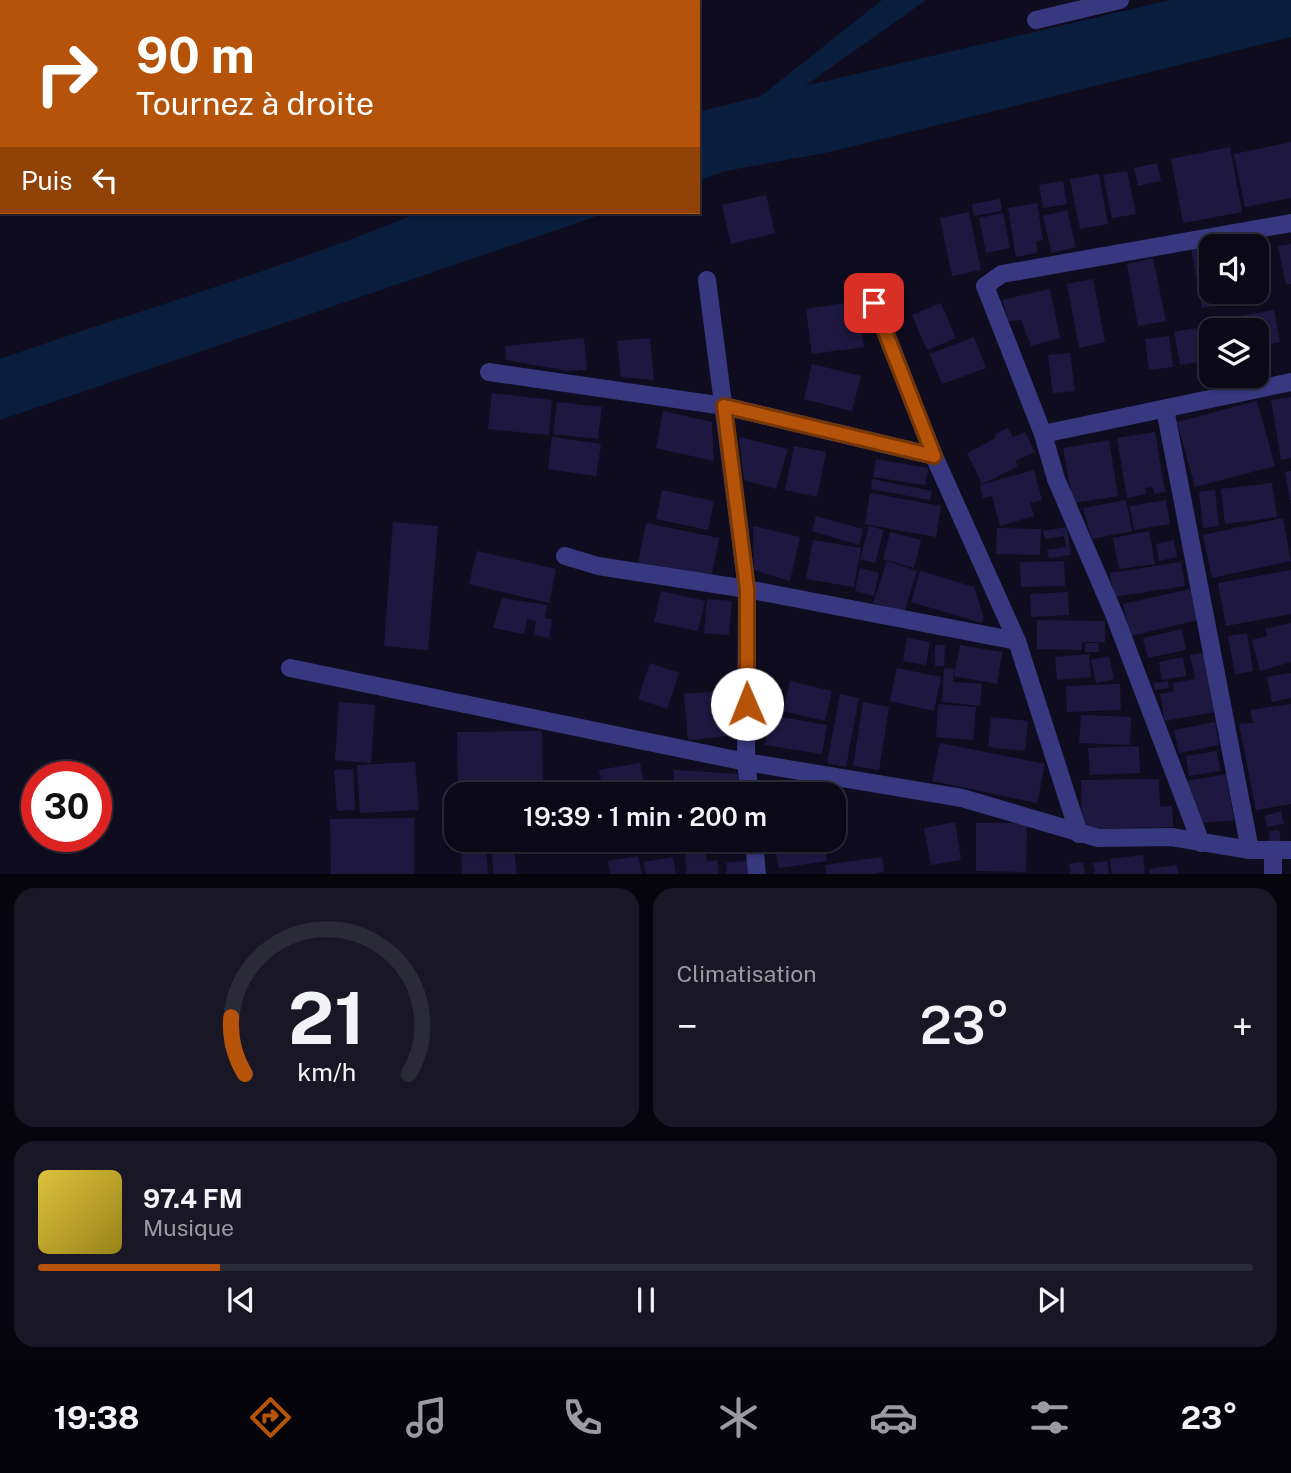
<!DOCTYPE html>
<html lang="fr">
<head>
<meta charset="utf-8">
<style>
  :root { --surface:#0b0918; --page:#191725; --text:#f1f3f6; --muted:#9a9aa2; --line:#2b2a37; --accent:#b45309 }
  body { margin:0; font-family:"Public Sans",sans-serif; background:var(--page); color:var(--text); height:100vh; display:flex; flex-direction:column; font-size:26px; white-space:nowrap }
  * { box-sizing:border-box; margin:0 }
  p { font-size:23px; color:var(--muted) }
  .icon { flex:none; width:38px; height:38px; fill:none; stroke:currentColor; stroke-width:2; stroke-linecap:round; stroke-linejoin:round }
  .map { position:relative; height:874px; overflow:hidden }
  .side { display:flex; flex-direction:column; gap:14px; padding:14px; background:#06050d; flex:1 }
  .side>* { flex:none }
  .guide { position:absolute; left:0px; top:0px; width:700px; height:214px; box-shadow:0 2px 5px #0004,0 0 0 2px var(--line); background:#b45309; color:#fff; overflow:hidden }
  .fabs { position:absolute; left:1199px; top:234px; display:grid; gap:14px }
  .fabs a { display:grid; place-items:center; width:70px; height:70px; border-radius:14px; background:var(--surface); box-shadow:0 2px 5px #0004,0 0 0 2px var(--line); font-size:35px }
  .speed { position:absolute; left:21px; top:761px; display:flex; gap:14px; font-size:35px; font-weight:700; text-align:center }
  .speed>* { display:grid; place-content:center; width:91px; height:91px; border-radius:50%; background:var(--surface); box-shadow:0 2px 5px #0004,0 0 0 2px var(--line); line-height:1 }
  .speed .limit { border:10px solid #d22; background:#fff; color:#111 }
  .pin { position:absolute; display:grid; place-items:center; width:60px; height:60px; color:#fff; margin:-30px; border-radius:14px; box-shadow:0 4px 10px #0006 }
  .me { position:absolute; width:77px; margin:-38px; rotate:359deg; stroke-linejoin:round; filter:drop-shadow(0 0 5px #0008) }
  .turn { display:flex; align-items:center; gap:24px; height:147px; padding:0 21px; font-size:32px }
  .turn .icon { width:91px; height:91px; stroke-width:2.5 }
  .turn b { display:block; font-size:49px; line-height:60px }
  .then { display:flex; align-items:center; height:66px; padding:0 21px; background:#0003; gap:14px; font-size:26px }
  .big { font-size:52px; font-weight:600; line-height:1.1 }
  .side .card { flex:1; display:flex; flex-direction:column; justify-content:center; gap:10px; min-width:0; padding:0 24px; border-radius:21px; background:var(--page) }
  .side .dial { align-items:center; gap:0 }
  .dial svg { height:182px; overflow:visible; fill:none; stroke:var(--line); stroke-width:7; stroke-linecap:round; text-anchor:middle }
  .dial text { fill:var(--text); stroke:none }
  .song { display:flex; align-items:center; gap:21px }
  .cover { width:84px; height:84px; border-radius:10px; background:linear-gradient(135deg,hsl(50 70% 55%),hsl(50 70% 35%)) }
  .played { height:7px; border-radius:4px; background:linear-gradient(90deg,var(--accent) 15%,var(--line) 15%) }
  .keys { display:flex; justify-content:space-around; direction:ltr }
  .heat { display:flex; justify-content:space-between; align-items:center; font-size:38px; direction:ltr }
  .side .tiles { flex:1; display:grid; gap:14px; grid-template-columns:1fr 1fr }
  .card:last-child { grid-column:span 2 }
  .trip { position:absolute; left:444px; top:782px; width:402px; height:70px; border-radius:21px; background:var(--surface); box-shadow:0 2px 5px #0004,0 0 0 2px var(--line); font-weight:600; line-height:70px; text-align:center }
  .dock { display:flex; height:112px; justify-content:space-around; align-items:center; background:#04040a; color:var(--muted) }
  .dock .icon { width:49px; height:49px }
  .dock .active { color:var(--accent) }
  .dock b { font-size:32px; color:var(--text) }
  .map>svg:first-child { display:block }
  .water { fill:#091e3c }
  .building { fill:#1e1841 }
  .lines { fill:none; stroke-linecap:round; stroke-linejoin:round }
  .minor { stroke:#37387f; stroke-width:18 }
  .route-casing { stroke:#753606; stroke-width:18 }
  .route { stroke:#b45309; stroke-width:12 }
</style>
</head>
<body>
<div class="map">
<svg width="1291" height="875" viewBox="0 0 1291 875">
  <rect width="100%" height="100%" fill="#0f0c20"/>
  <g class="water">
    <path d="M882,0H926L805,86L1170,0H1291V37L825,153L725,171L698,181V112L761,96Z"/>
    <path d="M420,212H609L0,420V359C139,310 283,269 420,212Z"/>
  </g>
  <g class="building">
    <path d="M1291,142V198L1245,207L1234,154Z"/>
    <path d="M1230,147L1242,212L1183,223L1171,159Z"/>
    <path d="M1157,163L1161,181L1138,186L1134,168Z"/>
    <path d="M1127,171L1136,214L1112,218L1103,175Z"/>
    <path d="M1099,174L1108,224L1080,229L1070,179Z"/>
    <path d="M1063,181L1067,204L1043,208L1039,185Z"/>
    <path d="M766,195L775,233L731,244L722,205Z"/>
    <path d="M1000,199L1002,211L974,216L972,204Z"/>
    <path d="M1037,203L1043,240L1036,241L1037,253L1016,257L1008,208Z"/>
    <path d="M1067,210L1076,247L1052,253L1043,216Z"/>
    <path d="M969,212L981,270L952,276L940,218Z"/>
    <path d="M1003,213L1010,248L986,253L979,218Z"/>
    <path d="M1291,244V284L1286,285L1278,246Z"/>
    <path d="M1211,245V292H1226L1228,304L1202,308L1191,248Z"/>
    <path d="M1256,254L1265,287L1256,289Z"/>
    <path d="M1153,258L1166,321L1138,326L1127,264Z"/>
    <path d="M1093,279L1105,342L1079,348L1067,284Z"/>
    <path d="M1050,289L1060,338L1031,346L1021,320L1009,321L1002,300Z"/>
    <path d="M857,301L864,347L812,354L806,309Z"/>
    <path d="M941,303L956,338L927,350L912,315Z"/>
    <path d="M1274,310L1280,342L1256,347V331H1244L1241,316Z"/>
    <path d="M1233,322L1234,331H1210V324Z"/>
    <path d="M1196,328L1203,361L1180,365L1174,332Z"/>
    <path d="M1169,336L1173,367L1149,370L1145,339Z"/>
    <path d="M974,337L986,368L942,384L930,354Z"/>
    <path d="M584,338L587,370L568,371L506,360L505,346Z"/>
    <path d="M650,338L654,380L621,377L617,341Z"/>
    <path d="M1070,353L1075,391L1053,393L1048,355Z"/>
    <path d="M812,364L861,376L852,411L804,399Z"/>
    <path d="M492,393L552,400L549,435L488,429Z"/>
    <path d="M1291,397V458L1281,460L1271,400Z"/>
    <path d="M1257,401L1275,466L1195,487L1177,422Z"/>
    <path d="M557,402L602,407L598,439L553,434Z"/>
    <path d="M663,411L712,422L714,461L656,448Z"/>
    <path d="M1008,428L1013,437L1025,432L1035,452L1015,461L1018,466L982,484L967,453L996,438L995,434Z"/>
    <path d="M1155,432L1165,492L1154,494L1153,487L1145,488L1146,494L1127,498L1117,438Z"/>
    <path d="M552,437L601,444L596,476L548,469Z"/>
    <path d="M739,437L788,449L776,489L744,480Z"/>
    <path d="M1109,440L1118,496L1073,503L1063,448Z"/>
    <path d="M794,446L826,452L817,497L785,490Z"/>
    <path d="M876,459L928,468L925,485L873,477Z"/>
    <path d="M1034,470L1042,500L1030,503L1034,516L1000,526L992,496L983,498L980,485Z"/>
    <path d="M1291,471V500H1290L1285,472Z"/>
    <path d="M872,479L932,491L930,500L871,489Z"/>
    <path d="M1272,483L1277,517L1225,524L1221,489Z"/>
    <path d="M662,490L714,501L708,530L656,519Z"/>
    <path d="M1215,490L1219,526L1203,528L1199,492Z"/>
    <path d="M870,493L941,506L936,537L865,524Z"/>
    <path d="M1126,500L1132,531L1092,539L1083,508Z"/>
    <path d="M1166,500L1170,524L1134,530L1130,506Z"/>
    <path d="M816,516L863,529L859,545L812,531Z"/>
    <path d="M1283,518L1291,561L1212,578L1203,535Z"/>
    <path d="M393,522L438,526L428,650L384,646Z"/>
    <path d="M646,523L719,538L711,578L638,563Z"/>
    <path d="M753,526L800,537L790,581L754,570Z"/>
    <path d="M869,526L884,530L875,563L860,559Z"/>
    <path d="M1067,527L1071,555L1049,558L1047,550L1066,547L1064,536L1045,539L1043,531Z"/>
    <path d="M997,528L1041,529L1040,555L996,554Z"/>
    <path d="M1149,531L1155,564L1119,569L1113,538Z"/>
    <path d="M890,532L921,540L914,568L883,559Z"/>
    <path d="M813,540L861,548L854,587L806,579Z"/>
    <path d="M1174,540L1177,557L1159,561L1156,544Z"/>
    <path d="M477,551L556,569L549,603L469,584Z"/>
    <path d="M887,561L917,571L904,613L873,603Z"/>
    <path d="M1064,561L1065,586L1021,587L1020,562Z"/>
    <path d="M1181,562L1185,586L1114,597L1110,573Z"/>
    <path d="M860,568L879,573L874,596L855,591Z"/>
    <path d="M1291,570V614L1226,626L1218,583Z"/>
    <path d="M920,571L974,587L984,618L982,623L911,602Z"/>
    <path d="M1190,589L1198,620L1130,636L1123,604Z"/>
    <path d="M661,591L705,601L698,631L654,622Z"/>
    <path d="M1068,592L1069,615L1031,617L1030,594Z"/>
    <path d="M502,598L547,605L545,618L552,619L549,638L534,635L536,621L527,619L524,634L493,628Z"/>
    <path d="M707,599L732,601L729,635L704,633Z"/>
    <path d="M1037,620L1105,621V642H1082V650L1037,649Z"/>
    <path d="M1291,623V662L1260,671L1252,640L1267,636L1265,629Z"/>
    <path d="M1182,629L1186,650L1148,658L1143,638Z"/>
    <path d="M1247,633L1253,671L1235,674L1228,636Z"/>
    <path d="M907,638L930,642L926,665L903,661Z"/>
    <rect x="1085" y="643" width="14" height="9"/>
    <path d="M935,645H945L944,666H935Z"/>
    <path d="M960,645L1002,652L997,684L954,676Z"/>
    <path d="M1210,652L1221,711L1165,721L1160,694L1174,691L1173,683L1195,679L1190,655Z"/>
    <path d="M1089,654L1091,677L1057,680L1055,657Z"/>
    <path d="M1109,656L1114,679L1096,683L1091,660Z"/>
    <path d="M1183,657L1186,676L1162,680L1159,662Z"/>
    <path d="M650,663L679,673L667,709L638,699Z"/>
    <path d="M897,668L941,677L934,711L890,701Z"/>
    <path d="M944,668L954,669L953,682L982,684L980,706L942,702Z"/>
    <path d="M1291,673V698L1272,702L1267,677Z"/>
    <path d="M790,681L832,691L825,721L783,711Z"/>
    <path d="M1168,681L1169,688L1155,690L1154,683Z"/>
    <path d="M1120,684L1121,710L1067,712L1066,686Z"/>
    <path d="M732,690L736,735L688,740L684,694Z"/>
    <path d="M840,694L859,698L846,767L827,763Z"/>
    <path d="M339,702L375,705L371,763L335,760Z"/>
    <path d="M863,702L889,707L879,770L853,766Z"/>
    <path d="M938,704L976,707L973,740L936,737Z"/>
    <path d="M1291,704V804L1256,810L1239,724L1253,723L1250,710Z"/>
    <path d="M770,715L827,725L822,754L765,745Z"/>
    <path d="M1081,715L1131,717L1130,745L1079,743Z"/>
    <path d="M991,717L1028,721L1025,751L988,747Z"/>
    <path d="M1215,722L1219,745L1179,753L1174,730Z"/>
    <path d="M542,731L543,794H458L457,732Z"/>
    <path d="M940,743L1045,764L1037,803L932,781Z"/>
    <path d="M1139,746L1140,773L1090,775L1088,748Z"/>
    <path d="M1217,751L1220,771L1189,776L1186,756Z"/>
    <path d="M415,762L419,810L360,813L357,765Z"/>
    <path d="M640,763L646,794H604L599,770Z"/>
    <path d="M353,769L355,810L337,811L334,770Z"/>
    <path d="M674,770L739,774L738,794H673Z"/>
    <path d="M1226,774L1234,820L1202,823L1187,781Z"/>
    <path d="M1159,779L1160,807L1172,806L1173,827L1082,829L1081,780Z"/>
    <path d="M1281,811L1284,824L1267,827L1265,816Z"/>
    <path d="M414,818V875H331L330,819Z"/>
    <path d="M955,822L961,860L931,865L924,828Z"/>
    <path d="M976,823H1027L1026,872L976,871Z"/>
    <path d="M1279,830L1281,842L1270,844L1269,831Z"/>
    <path d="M461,840H486L488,875H462Z"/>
    <path d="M490,840H513L517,875H494Z"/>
    <path d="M678,840H743V851L708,849V845L678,843Z"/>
    <path d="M788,840H823L824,843L819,844L820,849L825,848L827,861L779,868L774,842Z"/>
    <path d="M705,851L707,862L717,860L719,875H687L685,854Z"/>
    <path d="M1143,855L1145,875H1112L1110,859Z"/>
    <path d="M638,856L642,875H611L608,861Z"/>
    <path d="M673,857L676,875H646L644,862Z"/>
    <path d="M882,857L884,871L873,875H827L825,865Z"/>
    <path d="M753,860L754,875H727L726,863Z"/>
    <path d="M1107,861L1109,875H1095L1093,863Z"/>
    <path d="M1083,862L1085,875H1071L1069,864Z"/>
    <path d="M1177,865L1179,875H1150L1149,869Z"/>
  </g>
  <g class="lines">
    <g class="minor">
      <path d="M1036,20L1120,0"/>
      <path d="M874,303L934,456L1017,641L1079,834"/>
      <path d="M489,372L724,406L934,456"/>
      <path d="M1165,409L1250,850"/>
      <path d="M1043,434L1291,382"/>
      <path d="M565,556L598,566L747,589L707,280"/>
      <path d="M1017,641L747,589L746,762L962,798L1098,838L1171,837L1250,850H1291"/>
      <path d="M290,668L746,762L750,794"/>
      <path d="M754,840L757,875"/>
      <path d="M1201,843L1114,614L1056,479L1043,434L985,286L1002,274L1291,223"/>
      <path d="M1273,875V852"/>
    </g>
  </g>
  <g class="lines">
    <g class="route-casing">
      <path id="route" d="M747,704V589L724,406L934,456L874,303"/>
    </g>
    <use href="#route" class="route"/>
  </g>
</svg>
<div class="fabs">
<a><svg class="icon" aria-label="sound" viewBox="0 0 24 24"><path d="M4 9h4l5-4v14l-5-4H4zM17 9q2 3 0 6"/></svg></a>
<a><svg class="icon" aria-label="layers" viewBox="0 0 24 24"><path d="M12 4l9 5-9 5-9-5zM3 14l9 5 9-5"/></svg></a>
</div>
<div class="speed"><div class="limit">30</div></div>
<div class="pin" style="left:874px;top:303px;background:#d93025"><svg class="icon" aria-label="arrive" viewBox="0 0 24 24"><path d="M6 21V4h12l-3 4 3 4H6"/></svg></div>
<svg class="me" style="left:747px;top:704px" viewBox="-20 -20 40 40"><circle r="19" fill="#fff"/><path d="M0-13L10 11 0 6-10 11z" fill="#b45309"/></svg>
<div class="trip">19:39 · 1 min · 200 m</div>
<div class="guide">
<div class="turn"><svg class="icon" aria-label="right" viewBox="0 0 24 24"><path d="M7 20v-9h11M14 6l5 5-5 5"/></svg><div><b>90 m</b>Tournez à droite</div></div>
<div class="then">Puis<svg class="icon" aria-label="left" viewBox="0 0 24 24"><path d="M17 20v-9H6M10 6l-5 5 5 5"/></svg></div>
</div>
</div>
<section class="side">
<div class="tiles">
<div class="card dial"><svg viewBox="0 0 100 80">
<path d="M14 69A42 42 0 1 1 86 69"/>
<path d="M14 69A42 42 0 0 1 8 44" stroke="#b45309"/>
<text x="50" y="56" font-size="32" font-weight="700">21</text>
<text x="50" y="72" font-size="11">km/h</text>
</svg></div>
<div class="card"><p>Climatisation</p>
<div class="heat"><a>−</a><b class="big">23°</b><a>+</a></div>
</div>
<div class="card">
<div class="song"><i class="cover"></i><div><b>97.4 FM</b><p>Musique</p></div></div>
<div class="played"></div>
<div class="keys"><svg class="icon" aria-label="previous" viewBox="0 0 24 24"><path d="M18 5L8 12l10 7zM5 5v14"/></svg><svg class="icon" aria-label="pause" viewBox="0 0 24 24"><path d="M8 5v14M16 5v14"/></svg><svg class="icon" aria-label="next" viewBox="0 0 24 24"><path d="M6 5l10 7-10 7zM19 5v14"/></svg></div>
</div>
</div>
</section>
<nav class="dock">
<b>19:38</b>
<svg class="icon active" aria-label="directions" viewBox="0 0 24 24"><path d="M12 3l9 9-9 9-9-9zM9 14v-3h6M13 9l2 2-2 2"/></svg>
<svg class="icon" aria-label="music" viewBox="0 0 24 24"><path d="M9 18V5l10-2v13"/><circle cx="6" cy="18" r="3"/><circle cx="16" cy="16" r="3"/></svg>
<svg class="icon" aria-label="phone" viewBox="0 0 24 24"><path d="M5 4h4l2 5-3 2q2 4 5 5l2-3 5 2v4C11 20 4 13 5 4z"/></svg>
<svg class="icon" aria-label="climate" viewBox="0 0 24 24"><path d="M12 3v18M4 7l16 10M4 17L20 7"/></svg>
<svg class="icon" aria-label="car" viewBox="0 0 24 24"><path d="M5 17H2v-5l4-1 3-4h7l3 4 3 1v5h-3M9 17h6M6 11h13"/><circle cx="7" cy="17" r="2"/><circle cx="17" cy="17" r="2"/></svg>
<svg class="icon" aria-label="filters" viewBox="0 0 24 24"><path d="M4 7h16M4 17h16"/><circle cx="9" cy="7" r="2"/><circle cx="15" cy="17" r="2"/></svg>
<b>23°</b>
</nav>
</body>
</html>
